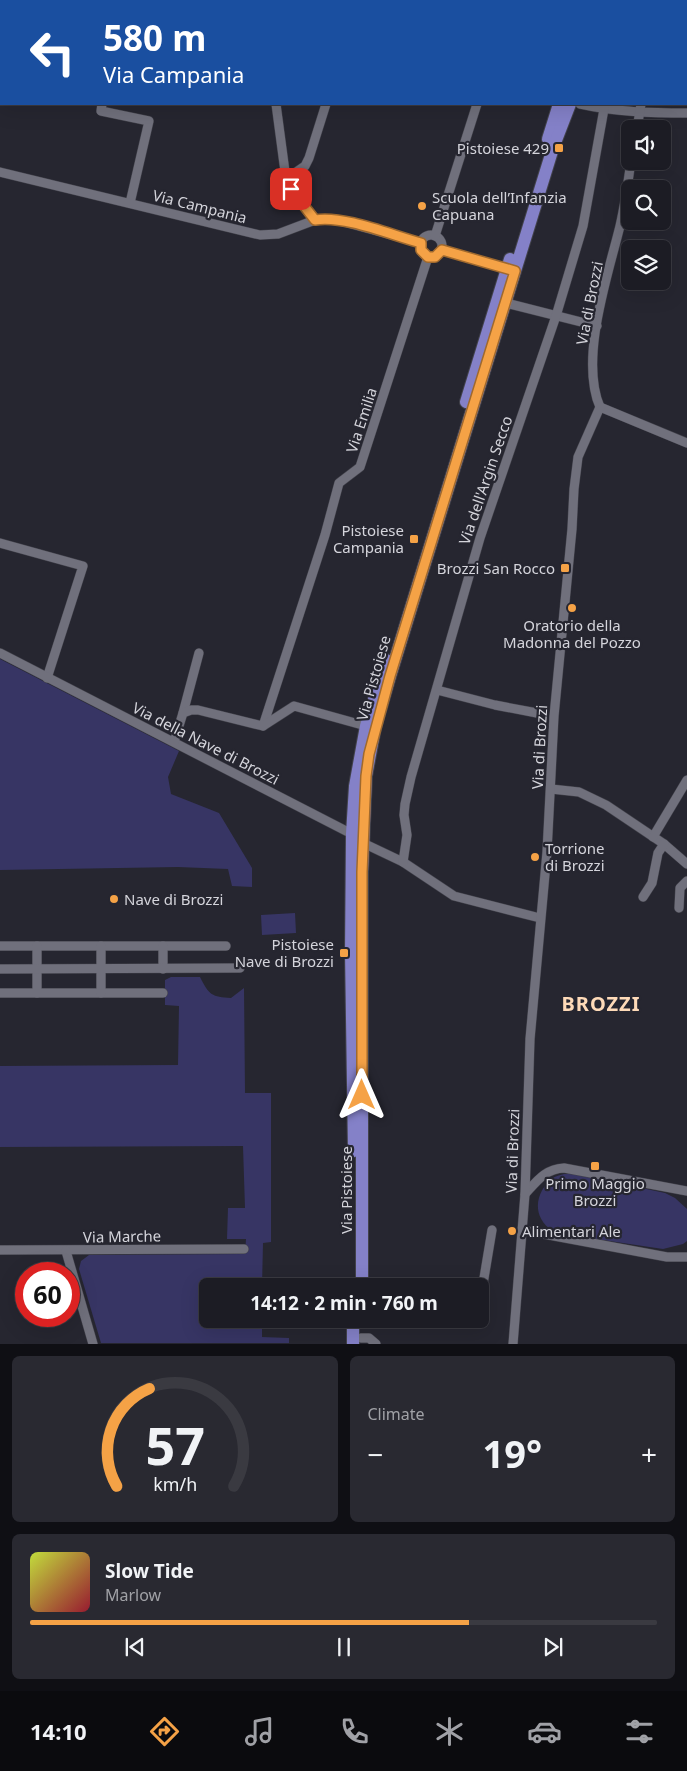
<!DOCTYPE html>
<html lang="en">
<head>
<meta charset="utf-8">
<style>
  :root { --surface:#1c1c24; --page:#292931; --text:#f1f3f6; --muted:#a0a1a6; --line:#3a3a41; --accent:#f5a246 }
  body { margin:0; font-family:"Noto Sans",sans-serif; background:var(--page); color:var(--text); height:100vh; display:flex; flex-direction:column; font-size:19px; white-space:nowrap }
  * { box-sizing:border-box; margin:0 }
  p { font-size:16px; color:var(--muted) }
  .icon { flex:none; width:28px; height:28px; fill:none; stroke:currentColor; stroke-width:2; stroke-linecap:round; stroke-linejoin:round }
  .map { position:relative; height:1344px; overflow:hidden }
  .sheet { display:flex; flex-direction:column; gap:12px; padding:12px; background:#0f0f14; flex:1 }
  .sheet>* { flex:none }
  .hud { position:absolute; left:0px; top:0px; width:688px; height:105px; box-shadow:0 5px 20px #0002,0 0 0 1px var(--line); background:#1a4fa0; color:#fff; overflow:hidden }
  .controls { position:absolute; left:621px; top:120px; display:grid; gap:10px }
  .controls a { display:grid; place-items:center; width:50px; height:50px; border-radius:8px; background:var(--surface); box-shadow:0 5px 20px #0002,0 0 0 1px var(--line); font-size:25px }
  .speed { position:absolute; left:15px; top:1262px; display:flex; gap:10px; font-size:25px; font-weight:700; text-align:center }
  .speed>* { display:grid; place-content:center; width:65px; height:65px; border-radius:50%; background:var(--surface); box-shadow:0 5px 20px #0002,0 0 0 1px var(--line); line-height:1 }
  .speed .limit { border:8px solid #d22; background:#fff; color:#111 }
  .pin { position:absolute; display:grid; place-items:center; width:42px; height:42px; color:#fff; margin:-21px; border-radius:10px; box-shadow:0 2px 8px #0006 }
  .me { position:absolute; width:55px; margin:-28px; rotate:0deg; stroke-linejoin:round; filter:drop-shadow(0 0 4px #0008) }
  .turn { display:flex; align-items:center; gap:18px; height:105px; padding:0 20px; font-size:22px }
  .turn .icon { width:65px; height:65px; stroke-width:2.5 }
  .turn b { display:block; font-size:35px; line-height:42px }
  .big { font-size:38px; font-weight:700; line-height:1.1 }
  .sheet .widget { flex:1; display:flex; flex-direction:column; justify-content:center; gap:8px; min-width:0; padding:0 18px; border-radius:8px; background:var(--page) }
  .sheet .dial { align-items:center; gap:0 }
  .dial svg { height:130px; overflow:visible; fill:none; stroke:var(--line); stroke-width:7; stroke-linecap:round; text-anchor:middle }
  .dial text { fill:var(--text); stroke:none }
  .song { display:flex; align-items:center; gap:15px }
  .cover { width:60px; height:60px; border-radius:8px; background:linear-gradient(135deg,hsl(70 70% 55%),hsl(350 70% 35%)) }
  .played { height:5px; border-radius:2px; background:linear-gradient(90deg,var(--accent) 70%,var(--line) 70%) }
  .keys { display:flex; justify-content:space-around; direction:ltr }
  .heat { display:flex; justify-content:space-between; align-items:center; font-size:28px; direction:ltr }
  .sheet .tiles { flex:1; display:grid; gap:12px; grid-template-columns:1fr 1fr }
  .widget:last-child { grid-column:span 2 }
  .trip { position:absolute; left:199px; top:1278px; width:290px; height:50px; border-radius:8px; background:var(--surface); box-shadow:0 5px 20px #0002,0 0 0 1px var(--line); font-weight:700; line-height:50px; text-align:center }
  .menu { display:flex; height:80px; justify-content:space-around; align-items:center; background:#0b0b0e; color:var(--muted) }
  .menu .icon { width:35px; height:35px }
  .menu .on { color:var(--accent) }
  .menu b { font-size:22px; color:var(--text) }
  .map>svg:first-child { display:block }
  .green { fill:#373564 }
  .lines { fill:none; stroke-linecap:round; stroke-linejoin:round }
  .minor-tunnel { stroke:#40404a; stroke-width:9; stroke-dasharray:9 4.5; stroke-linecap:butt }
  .minor-casing { stroke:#42424b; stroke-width:10 }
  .primary-casing { stroke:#42424b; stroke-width:14 }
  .minor { stroke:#70707c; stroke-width:9 }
  .primary { stroke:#8481c8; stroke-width:12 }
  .route-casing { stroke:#9f692e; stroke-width:12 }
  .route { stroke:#f5a246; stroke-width:9 }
  .poi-dot { fill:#f5a246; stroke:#262630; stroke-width:2 }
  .labels { text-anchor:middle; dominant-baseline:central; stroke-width:4.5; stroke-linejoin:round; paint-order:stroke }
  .poi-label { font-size:15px; fill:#d4d4db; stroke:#262630; text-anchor:end }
  .street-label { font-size:15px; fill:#d4d4db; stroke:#262630 }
  .district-label { font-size:20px; font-weight:bold; letter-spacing:1px; fill:#fedab8; stroke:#262630 }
</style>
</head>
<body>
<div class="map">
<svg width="687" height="1344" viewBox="0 0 687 1344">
  <rect width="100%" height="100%" fill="#262630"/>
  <g class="green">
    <path d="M0,659L179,751L168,777L171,794L219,813L252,868V887L232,886L228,869L178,867L0,870Z"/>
    <path d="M295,913L296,933L262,935L261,915Z"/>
    <path d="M171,977H200C209,995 212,997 231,998L244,988L245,1093H271V1242L263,1243L262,1286H208V1319H262V1337L289,1338V1343H101L79,1269L81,1261L89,1255L245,1254L246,1239H227L228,1208H245L243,1146L0,1147V1066L178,1065L179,1006L165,1005V980Z"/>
    <path d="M564,1174H576L665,1193L675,1198L687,1209V1241L683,1244L663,1249L556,1233C534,1221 532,1198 550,1180C553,1177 560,1175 564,1174Z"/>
  </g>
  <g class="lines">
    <path class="minor-tunnel" d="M537,713L548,715"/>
    <g class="minor-casing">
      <g id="minor">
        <path d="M263,0V1"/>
        <path d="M360,1V0"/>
        <path d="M510,1V0"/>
        <path d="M657,1L658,0"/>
        <path d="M102,104L101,111L149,121L130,203"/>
        <path d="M276,104L286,179L297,199L315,220"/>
        <path d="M580,104C616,112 651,113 687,113"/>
        <path d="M637,129L641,104"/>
        <path d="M0,172L260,235L278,234L315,220L333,219L421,243"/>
        <path d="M286,179L305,166L309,158L326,104"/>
        <circle cx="431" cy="246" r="11"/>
        <path d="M435,236L477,104"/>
        <path d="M442,250L511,270"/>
        <path d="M506,303L597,326"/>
        <path d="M600,407L687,443"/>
        <path d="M0,543L83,566L47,678"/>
        <path d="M0,653L352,834"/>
        <path d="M437,690L495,705L537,713"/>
        <path d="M183,713L199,653"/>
        <path d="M263,726L325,535L339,483L360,467L428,257"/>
        <path d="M174,742L183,713L191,710H198L263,726L294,706L366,726"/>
        <path d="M551,789L579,792L606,805L664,844L687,864"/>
        <path d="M653,837L687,780"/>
        <path d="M363,843L403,862L454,896L540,918"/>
        <path d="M403,862L407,835L404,815L405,804L411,777L480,538L556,316L583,226L604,109"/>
        <path d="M643,897L652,883L658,853L664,844"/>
        <path d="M679,908L680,888L687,881"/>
        <path d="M0,946H226"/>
        <path d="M37,946V993"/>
        <path d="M163,946V969"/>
        <path d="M0,969L240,968"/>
        <path d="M0,993H163"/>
        <path d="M101,993V946"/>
        <path d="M525,1194C537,1181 545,1169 564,1168L687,1191"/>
        <path d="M522,1230L667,1257H687"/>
        <path d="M0,1250L244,1249"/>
        <path d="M66,1251L93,1344"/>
        <path d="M480,1302L492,1230"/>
        <path d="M361,1338H369L376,1344"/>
        <path d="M513,1344L525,1194L530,1039L547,852L554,716L572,529L574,489L578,457L600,407C579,359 608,275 620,226C625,204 628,183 631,161"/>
      </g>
    </g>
    <g class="primary-casing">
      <g id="primary">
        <path d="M601,1V0"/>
        <path d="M548,139L559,104"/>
        <path d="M466,402L510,259"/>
        <path d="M354,1151L351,952L352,834L355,786L366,726L386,660"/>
        <path d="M362,1286V872L366,776L375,728L390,676L553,148L570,104"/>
        <path d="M353,1344V1319"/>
      </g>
    </g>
    <use href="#minor" class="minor"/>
    <use href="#primary" class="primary"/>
  </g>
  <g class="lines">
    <g class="route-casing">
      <path id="route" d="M291,189L315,220C344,215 391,235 421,243V250L428,257H435L442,250L515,271L390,676L369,754L366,776L362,872V1095"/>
    </g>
    <use href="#route" class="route"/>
  </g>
  <g class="poi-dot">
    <rect x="554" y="143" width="10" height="10" rx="2.5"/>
    <circle cx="422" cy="206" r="5"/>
    <rect x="409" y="534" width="10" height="10" rx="2.5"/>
    <rect x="560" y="563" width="10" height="10" rx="2.5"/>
    <circle cx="572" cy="608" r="5"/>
    <circle cx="535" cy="857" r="5"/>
    <circle cx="114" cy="899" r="5"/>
    <rect x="339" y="948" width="10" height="10" rx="2.5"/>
    <rect x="590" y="1161" width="10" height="10" rx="2.5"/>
    <circle cx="512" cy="1231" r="5"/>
  </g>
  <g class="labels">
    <g class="poi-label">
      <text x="549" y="148">Pistoiese 429</text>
      <text x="432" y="197" text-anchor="start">Scuola dell’Infanzia<tspan x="432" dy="17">Capuana</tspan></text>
      <text x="404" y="530">Pistoiese<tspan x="404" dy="17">Campania</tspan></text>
      <text x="555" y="568">Brozzi San Rocco</text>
      <text x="572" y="625" text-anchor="middle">Oratorio della<tspan x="572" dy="17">Madonna del Pozzo</tspan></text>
      <text x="545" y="848" text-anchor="start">Torrione<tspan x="545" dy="17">di Brozzi</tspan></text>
      <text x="124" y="899" text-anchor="start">Nave di Brozzi</text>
      <text x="334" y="944">Pistoiese<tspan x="334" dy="17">Nave di Brozzi</tspan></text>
      <text x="595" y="1183" text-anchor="middle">Primo Maggio<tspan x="595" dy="17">Brozzi</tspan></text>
      <text x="522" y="1231" text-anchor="start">Alimentari Ale</text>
    </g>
    <g class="street-label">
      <text transform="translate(200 206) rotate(14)">Via Campania</text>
      <text transform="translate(589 303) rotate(-79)">Via di Brozzi</text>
      <text transform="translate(361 420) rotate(-72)">Via Emilia</text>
      <text transform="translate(485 480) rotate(-71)">Via dell'Argin Secco</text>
      <text transform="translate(373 678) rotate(-74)">Via Pistoiese</text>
      <text transform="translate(206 743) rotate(27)">Via della Nave di Brozzi</text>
      <text transform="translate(539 747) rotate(-87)">Via di Brozzi</text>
      <text transform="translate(512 1151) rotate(-88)">Via di Brozzi</text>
      <text transform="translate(346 1190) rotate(-90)">Via Pistoiese</text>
      <text transform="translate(122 1236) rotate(-1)">Via Marche</text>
    </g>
    <g class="district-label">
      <text x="601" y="1003">BROZZI</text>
    </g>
  </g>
</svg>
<div class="controls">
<a><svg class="icon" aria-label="sound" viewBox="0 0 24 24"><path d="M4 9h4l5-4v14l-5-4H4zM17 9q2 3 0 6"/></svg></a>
<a><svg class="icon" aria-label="search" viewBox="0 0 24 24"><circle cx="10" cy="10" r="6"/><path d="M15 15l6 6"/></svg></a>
<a><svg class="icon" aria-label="layers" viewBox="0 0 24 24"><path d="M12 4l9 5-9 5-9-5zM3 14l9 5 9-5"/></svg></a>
</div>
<div class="speed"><div class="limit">60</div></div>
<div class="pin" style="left:291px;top:189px;background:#d93025"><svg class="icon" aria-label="arrive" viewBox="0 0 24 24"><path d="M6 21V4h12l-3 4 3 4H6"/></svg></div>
<svg class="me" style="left:362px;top:1095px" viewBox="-20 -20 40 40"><path d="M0-17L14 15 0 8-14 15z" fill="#f5a246" stroke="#fff" stroke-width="4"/></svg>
<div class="trip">14:12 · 2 min · 760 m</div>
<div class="hud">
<div class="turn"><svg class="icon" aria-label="left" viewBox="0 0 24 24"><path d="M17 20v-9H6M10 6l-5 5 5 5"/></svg><div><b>580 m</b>Via Campania</div></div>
</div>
</div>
<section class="sheet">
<div class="tiles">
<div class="widget dial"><svg viewBox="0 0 100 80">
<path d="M14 69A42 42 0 1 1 86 69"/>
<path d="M14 69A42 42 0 0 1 34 9" stroke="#f5a246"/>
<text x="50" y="56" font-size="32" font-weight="700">57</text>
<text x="50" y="72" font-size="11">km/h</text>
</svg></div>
<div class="widget"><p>Climate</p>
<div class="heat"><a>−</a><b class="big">19°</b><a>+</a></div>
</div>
<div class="widget">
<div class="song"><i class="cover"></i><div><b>Slow Tide</b><p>Marlow</p></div></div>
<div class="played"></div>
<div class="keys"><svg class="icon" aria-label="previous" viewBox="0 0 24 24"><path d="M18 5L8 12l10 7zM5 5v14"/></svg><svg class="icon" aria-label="pause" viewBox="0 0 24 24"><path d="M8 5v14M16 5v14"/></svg><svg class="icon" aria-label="next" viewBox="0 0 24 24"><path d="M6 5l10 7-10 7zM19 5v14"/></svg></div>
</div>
</div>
</section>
<nav class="menu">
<b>14:10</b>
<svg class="icon on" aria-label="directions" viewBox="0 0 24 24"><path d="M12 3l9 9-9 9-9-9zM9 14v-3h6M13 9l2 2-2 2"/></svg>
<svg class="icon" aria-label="music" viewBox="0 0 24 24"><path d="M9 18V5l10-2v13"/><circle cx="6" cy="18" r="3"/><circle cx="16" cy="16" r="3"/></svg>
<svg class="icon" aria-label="phone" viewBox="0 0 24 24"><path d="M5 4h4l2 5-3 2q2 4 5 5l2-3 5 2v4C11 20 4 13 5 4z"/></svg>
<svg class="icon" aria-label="climate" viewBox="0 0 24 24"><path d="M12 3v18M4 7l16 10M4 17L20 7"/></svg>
<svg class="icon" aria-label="car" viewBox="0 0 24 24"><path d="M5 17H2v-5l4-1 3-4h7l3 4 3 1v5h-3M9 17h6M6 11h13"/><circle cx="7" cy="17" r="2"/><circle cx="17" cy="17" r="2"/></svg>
<svg class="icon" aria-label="filters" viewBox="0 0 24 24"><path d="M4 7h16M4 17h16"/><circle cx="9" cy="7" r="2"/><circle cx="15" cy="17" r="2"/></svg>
</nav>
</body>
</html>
